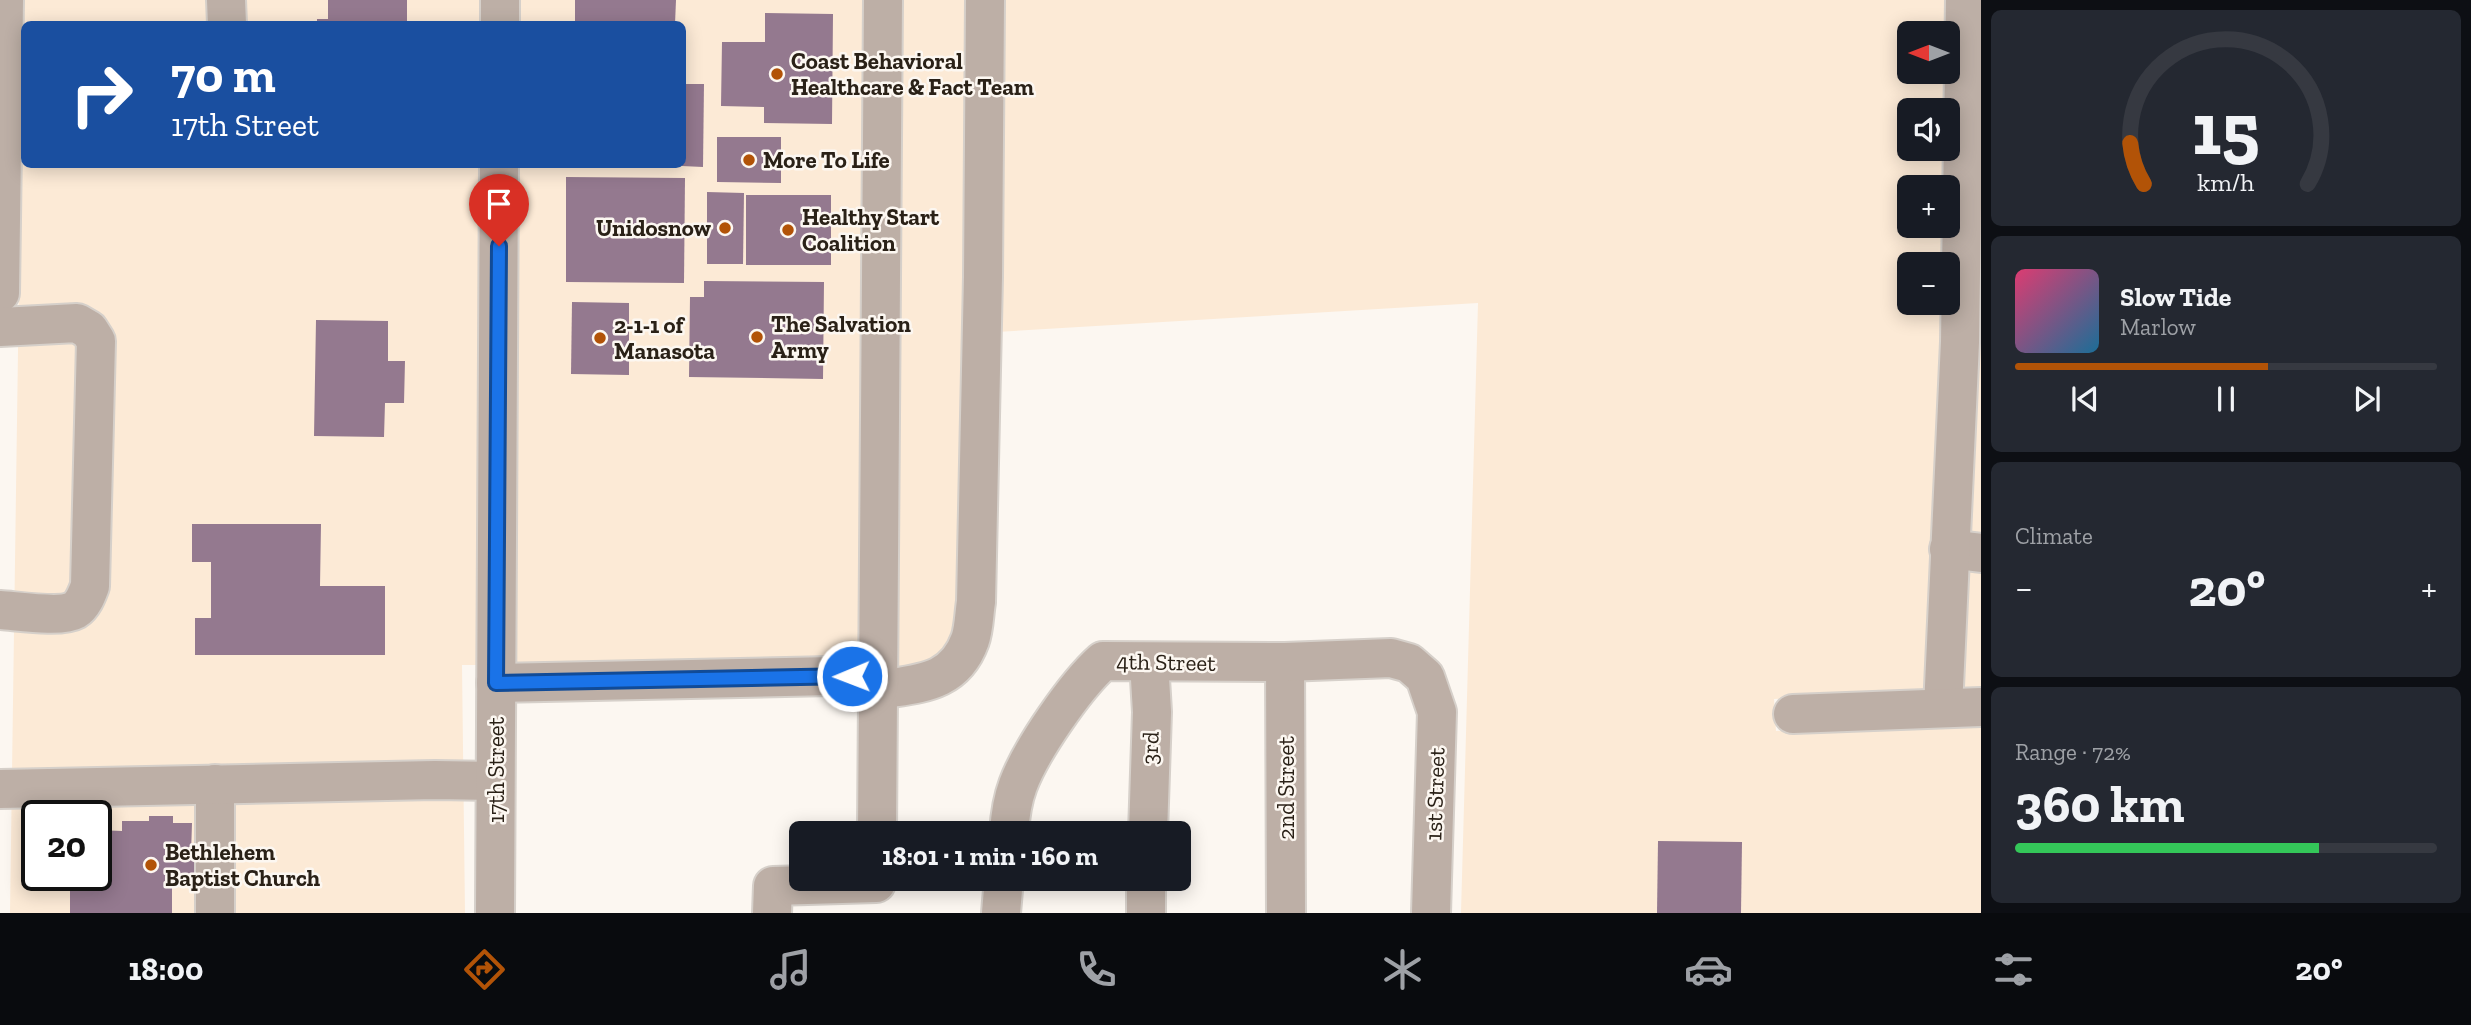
<!DOCTYPE html>
<html lang="en">
<head>
<meta charset="utf-8">
<style>
  :root { --surface:#171b24; --page:#242831; --text:#f1f3f6; --muted:#9ea1a6; --line:#363941; --accent:#b25307 }
  body { margin:0; font-family:"Zilla Slab",serif; background:var(--page); color:var(--text); height:100vh; display:flex; flex-direction:column; font-size:26px; white-space:nowrap }
  * { box-sizing:border-box; margin:0 }
  p { font-size:23px; color:var(--muted) }
  .icon { flex:none; width:38px; height:38px; fill:none; stroke:currentColor; stroke-width:2; stroke-linecap:round; stroke-linejoin:round }
  .map { position:relative; flex:1; overflow:hidden }
  .sheet { display:flex; flex-direction:column; gap:10px; padding:10px; background:#0d0f14; width:490px }
  .sheet>* { flex:none }
  .guide { position:absolute; left:21px; top:21px; width:665px; height:147px; border-radius:10px; box-shadow:0 4px 18px #0003; background:#1a4fa0; color:#fff; overflow:hidden }
  .needle { width:46px; rotate:270deg }
  .tools { position:absolute; left:1897px; top:21px; display:grid; gap:14px }
  .tools a { display:grid; place-items:center; width:63px; height:63px; border-radius:10px; background:var(--surface); box-shadow:0 4px 18px #0003; font-size:35px }
  .speed { position:absolute; left:21px; top:800px; display:flex; gap:14px; font-size:35px; font-weight:700; text-align:center }
  .speed>* { display:grid; place-content:center; width:91px; height:91px; border-radius:50%; background:var(--surface); box-shadow:0 4px 18px #0003; line-height:1 }
  .speed .limit { border:4px solid #111; border-radius:10px; background:#fff; color:#111 }
  .pin { position:absolute; display:grid; place-items:center; width:60px; height:60px; color:#fff; margin:-72px -30px; border-radius:50% 50% 50% 0; rotate:-45deg; box-shadow:0 0 7px #0007 }
  .pin .icon { rotate:45deg }
  .me { position:absolute; width:77px; margin:-38px; rotate:269deg; stroke-linejoin:round; filter:drop-shadow(0 0 5px #0008) }
  .turn { display:flex; align-items:center; gap:24px; height:147px; padding:0 35px; font-size:32px }
  .turn .icon { width:91px; height:91px; stroke-width:2.5 }
  .turn b { display:block; font-size:49px; line-height:60px }
  .big { font-size:52px; font-weight:700; line-height:1.1 }
  .sheet .tile { flex:1; display:flex; flex-direction:column; justify-content:center; gap:10px; min-width:0; padding:0 24px; border-radius:10px; background:var(--page) }
  .sheet .dial { align-items:center; gap:0 }
  .dial svg { height:182px; overflow:visible; fill:none; stroke:var(--line); stroke-width:7; stroke-linecap:round; text-anchor:middle }
  .dial text { fill:var(--text); stroke:none }
  .song { display:flex; align-items:center; gap:21px }
  .cover { width:84px; height:84px; border-radius:10px; background:linear-gradient(135deg,hsl(340 70% 55%),hsl(200 70% 35%)) }
  .played { height:7px; border-radius:4px; background:linear-gradient(90deg,var(--accent) 60%,var(--line) 60%) }
  .keys { display:flex; justify-content:space-around; direction:ltr }
  .heat { display:flex; justify-content:space-between; align-items:center; font-size:38px; direction:ltr }
  .charge { height:10px; border-radius:5px; background:linear-gradient(90deg,#34c759 72%,var(--line) 0) }
  .trip { position:absolute; left:789px; top:821px; width:402px; height:70px; border-radius:10px; background:var(--surface); box-shadow:0 4px 18px #0003; font-weight:700; line-height:70px; text-align:center }
  .dock { display:flex; height:112px; justify-content:space-around; align-items:center; background:#090b0e; color:var(--muted) }
  .dock .icon { width:49px; height:49px }
  .dock .active { color:var(--accent) }
  .dock b { font-size:32px; color:var(--text) }
  main { display:flex; flex:1; min-height:0 }
  .map>svg:first-child { display:block }
  .built { fill:#fcead6; fill-rule:evenodd }
  .building { fill:#94798f }
  .lines { fill:none; stroke-linecap:round; stroke-linejoin:round }
  .minor-casing { stroke:#d6d0ca; stroke-width:42 }
  .minor { stroke:#bdafa6; stroke-width:38 }
  .route-casing { stroke:#114b97; stroke-width:18 }
  .route { stroke:#1a73e8; stroke-width:12 }
  .poi-dot { fill:#b25307; stroke:#fcf7f1; stroke-width:2.5 }
  .labels { text-anchor:middle; dominant-baseline:central; stroke-width:5; stroke-linejoin:round; paint-order:stroke }
  .poi-label { font-size:23px; font-weight:bold; fill:#2a2117; stroke:#fcf7f1; text-anchor:start }
  .street-label { font-size:23px; fill:#2a2117; stroke:#fcf7f1 }
</style>
</head>
<body>
<main>
<div class="map">
<svg width="1981" height="913" viewBox="0 0 1981 913">
  <rect width="100%" height="100%" fill="#fcf7f1"/>
  <g class="built">
    <path d="M23,0H482V24H24V164L481,165L478,665H462L465,913H10ZM37,816H96V875H37Z"/>
    <path d="M519,0H1981V690L1774,699L1776,731L1981,723V913H1461L1478,303L962,334L958,690L514,667L518,165L682,164V24H519ZM1909,33H1948V72H1909ZM1909,110H1948V149H1909ZM1909,187H1948V226H1909ZM1909,264H1948V303H1909Z"/>
  </g>
  <g class="building">
    <path d="M328,0H407V24H317V19H328Z"/>
    <path d="M575,0H676L675,24H575Z"/>
    <path d="M765,13L833,14L832,124L764,123V107L721,106L722,42H765Z"/>
    <path d="M682,84H704L703,167L682,166Z"/>
    <path d="M717,137H781V183L717,182Z"/>
    <path d="M566,177L685,178L684,283L566,282Z"/>
    <path d="M707,192L744,193L743,264H707Z"/>
    <rect x="746" y="195" width="85" height="70"/>
    <path d="M704,281L824,282L823,379L689,377L690,297H704Z"/>
    <path d="M572,302L629,303V375L571,374Z"/>
    <path d="M316,320L388,321V361H405L404,403H385L384,437L314,436Z"/>
    <path d="M192,524H321L320,586H385V655H195V618H211V562H192Z"/>
    <path d="M149,816H173V823H192L191,854L207,855V881L172,880V913H70V875H96V830L122,831V821H149Z"/>
    <path d="M1658,841L1742,842L1741,913H1657Z"/>
  </g>
  <g class="lines">
    <g class="minor-casing">
      <g id="minor">
        <path d="M226,0L227,24"/>
        <path d="M500,24V0"/>
        <path d="M0,293L4,0"/>
        <path d="M0,327L77,323L89,330L96,341L90,586C87,594 83,605 75,610C61,618 17,611 0,610"/>
        <path d="M1949,549L1981,553"/>
        <path d="M1285,662L1286,913"/>
        <path d="M496,683L879,675"/>
        <path d="M879,690C919,683 954,684 970,640C974,629 974,614 976,602L983,277L985,0"/>
        <path d="M1943,708L1960,342L1965,0"/>
        <path d="M1793,714L1981,707"/>
        <path d="M215,784V913"/>
        <path d="M0,789L435,780L495,781"/>
        <path d="M877,833L883,0"/>
        <path d="M1009,833C1010,817 1012,801 1018,785C1031,750 1075,686 1103,661L1285,662L1391,658L1409,663L1425,677L1437,712L1431,913"/>
        <path d="M1148,833L1152,712L1149,662"/>
        <path d="M495,913L499,164"/>
        <path d="M772,913L773,886L876,883V878"/>
        <path d="M1001,913L1004,878"/>
        <path d="M1146,913V878"/>
      </g>
    </g>
    <use href="#minor" class="minor"/>
  </g>
  <g class="lines">
    <g class="route-casing">
      <path id="route" d="M499,246L496,683L852,676"/>
    </g>
    <use href="#route" class="route"/>
  </g>
  <g class="poi-dot">
    <circle cx="777" cy="74" r="7"/>
    <circle cx="749" cy="160" r="7"/>
    <circle cx="725" cy="228" r="7"/>
    <circle cx="788" cy="230" r="7"/>
    <circle cx="757" cy="337" r="7"/>
    <circle cx="600" cy="338" r="7"/>
    <circle cx="151" cy="865" r="7"/>
  </g>
  <g class="labels">
    <g class="poi-label">
      <text x="791" y="61">Coast Behavioral<tspan x="791" dy="26">Healthcare &amp; Fact Team</tspan></text>
      <text x="763" y="160">More To Life</text>
      <text x="802" y="217">Healthy Start<tspan x="802" dy="26">Coalition</tspan></text>
      <text x="711" y="228" text-anchor="end">Unidosnow</text>
      <text x="771" y="324">The Salvation<tspan x="771" dy="26">Army</tspan></text>
      <text x="614" y="325">2-1-1 of<tspan x="614" dy="26">Manasota</tspan></text>
      <text x="165" y="852">Bethlehem<tspan x="165" dy="26">Baptist Church</tspan></text>
    </g>
    <g class="street-label">
      <text transform="translate(1166 662) rotate(1)">4th Street</text>
      <text transform="translate(1150 748) rotate(-88)">3rd</text>
      <text transform="translate(496 770) rotate(-90)">17th Street</text>
      <text transform="translate(1286 788) rotate(-90)">2nd Street</text>
      <text transform="translate(1435 794) rotate(-88)">1st Street</text>
    </g>
  </g>
</svg>
<div class="tools">
<a><svg class="needle" viewBox="-14 -14 28 28"><path d="M0-13l5 13h-10z" fill="#e53935"/><path d="M0 13l5-13h-10z" fill="#9ea1a6"/></svg></a>
<a><svg class="icon" aria-label="sound" viewBox="0 0 24 24"><path d="M4 9h4l5-4v14l-5-4H4zM17 9q2 3 0 6"/></svg></a>
<a>+</a>
<a>−</a>
</div>
<div class="speed"><div class="limit">20</div></div>
<div class="pin" style="left:499px;top:246px;background:#d93025"><svg class="icon" aria-label="arrive" viewBox="0 0 24 24"><path d="M6 21V4h12l-3 4 3 4H6"/></svg></div>
<svg class="me" style="left:852px;top:676px" viewBox="-20 -20 40 40"><circle r="17" fill="#1a73e8" stroke="#fff" stroke-width="3"/><path d="M0-11L8 9 0 5-8 9z" fill="#fff"/></svg>
<div class="trip">18:01 · 1 min · 160 m</div>
<div class="guide">
<div class="turn"><svg class="icon" aria-label="right" viewBox="0 0 24 24"><path d="M7 20v-9h11M14 6l5 5-5 5"/></svg><div><b>70 m</b>17th Street</div></div>
</div>
</div>
<section class="sheet">
<div class="tile dial"><svg viewBox="0 0 100 80">
<path d="M14 69A42 42 0 1 1 86 69"/>
<path d="M14 69A42 42 0 0 1 8 51" stroke="#b25307"/>
<text x="50" y="56" font-size="32" font-weight="700">15</text>
<text x="50" y="72" font-size="11">km/h</text>
</svg></div>
<div class="tile">
<div class="song"><i class="cover"></i><div><b>Slow Tide</b><p>Marlow</p></div></div>
<div class="played"></div>
<div class="keys"><svg class="icon" aria-label="previous" viewBox="0 0 24 24"><path d="M18 5L8 12l10 7zM5 5v14"/></svg><svg class="icon" aria-label="pause" viewBox="0 0 24 24"><path d="M8 5v14M16 5v14"/></svg><svg class="icon" aria-label="next" viewBox="0 0 24 24"><path d="M6 5l10 7-10 7zM19 5v14"/></svg></div>
</div>
<div class="tile"><p>Climate</p>
<div class="heat"><a>−</a><b class="big">20°</b><a>+</a></div>
</div>
<div class="tile"><p>Range · 72%</p><b class="big">360 km</b><div class="charge"></div></div>
</section>
</main>
<nav class="dock">
<b>18:00</b>
<svg class="icon active" aria-label="directions" viewBox="0 0 24 24"><path d="M12 3l9 9-9 9-9-9zM9 14v-3h6M13 9l2 2-2 2"/></svg>
<svg class="icon" aria-label="music" viewBox="0 0 24 24"><path d="M9 18V5l10-2v13"/><circle cx="6" cy="18" r="3"/><circle cx="16" cy="16" r="3"/></svg>
<svg class="icon" aria-label="phone" viewBox="0 0 24 24"><path d="M5 4h4l2 5-3 2q2 4 5 5l2-3 5 2v4C11 20 4 13 5 4z"/></svg>
<svg class="icon" aria-label="climate" viewBox="0 0 24 24"><path d="M12 3v18M4 7l16 10M4 17L20 7"/></svg>
<svg class="icon" aria-label="car" viewBox="0 0 24 24"><path d="M5 17H2v-5l4-1 3-4h7l3 4 3 1v5h-3M9 17h6M6 11h13"/><circle cx="7" cy="17" r="2"/><circle cx="17" cy="17" r="2"/></svg>
<svg class="icon" aria-label="filters" viewBox="0 0 24 24"><path d="M4 7h16M4 17h16"/><circle cx="9" cy="7" r="2"/><circle cx="15" cy="17" r="2"/></svg>
<b>20°</b>
</nav>
</body>
</html>
